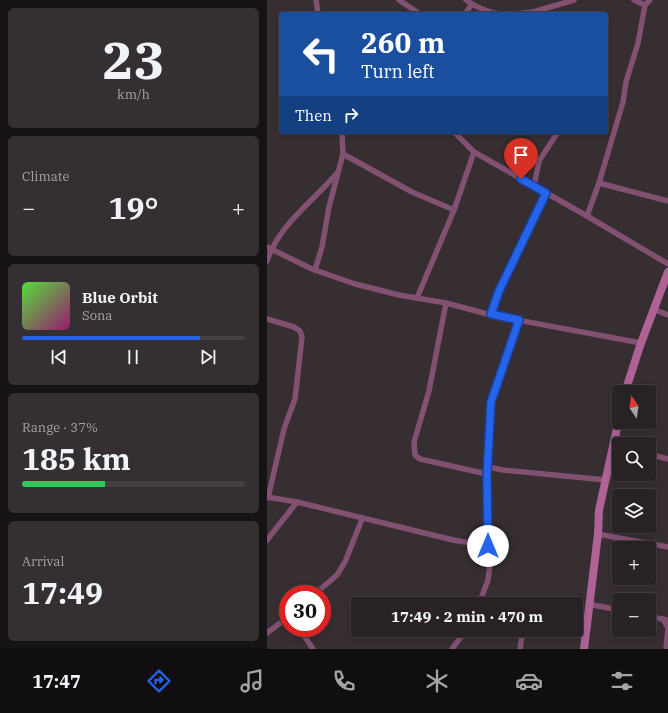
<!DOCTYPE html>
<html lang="en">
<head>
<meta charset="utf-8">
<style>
  :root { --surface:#282225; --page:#342f32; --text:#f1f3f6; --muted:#a5a4a7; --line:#443f42; --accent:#2563eb }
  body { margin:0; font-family:"IBM Plex Serif",serif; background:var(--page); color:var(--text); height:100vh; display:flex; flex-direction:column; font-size:15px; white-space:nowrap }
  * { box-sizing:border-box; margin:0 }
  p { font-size:13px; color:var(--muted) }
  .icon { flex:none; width:22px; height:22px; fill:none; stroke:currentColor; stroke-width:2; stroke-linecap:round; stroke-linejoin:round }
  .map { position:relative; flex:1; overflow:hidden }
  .sheet { display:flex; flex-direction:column; gap:8px; padding:8px; background:#161314; width:267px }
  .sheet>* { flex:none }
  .guide { position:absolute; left:12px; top:12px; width:329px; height:122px; border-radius:4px; box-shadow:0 2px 6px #0003,0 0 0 1px var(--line); background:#1a4fa0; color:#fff; overflow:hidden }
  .needle { width:26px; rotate:347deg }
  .controls { position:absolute; left:345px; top:385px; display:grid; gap:8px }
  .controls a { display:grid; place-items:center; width:44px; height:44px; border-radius:4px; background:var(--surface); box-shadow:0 2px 6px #0003,0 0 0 1px var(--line); font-size:20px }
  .speed { position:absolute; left:12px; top:585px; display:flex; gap:8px; font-size:20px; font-weight:700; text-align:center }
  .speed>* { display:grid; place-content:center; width:52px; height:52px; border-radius:50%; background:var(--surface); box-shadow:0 2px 6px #0003,0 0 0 1px var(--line); line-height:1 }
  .speed .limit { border:6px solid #d22; background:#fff; color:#111 }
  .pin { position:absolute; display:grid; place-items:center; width:34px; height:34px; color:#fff; margin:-41px -17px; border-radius:50% 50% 50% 0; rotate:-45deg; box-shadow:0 0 4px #0007 }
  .pin .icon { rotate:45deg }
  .me { position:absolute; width:44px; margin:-22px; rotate:0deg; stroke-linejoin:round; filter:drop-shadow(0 0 3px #0008) }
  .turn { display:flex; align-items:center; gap:14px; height:84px; padding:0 16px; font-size:18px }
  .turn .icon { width:52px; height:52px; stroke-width:2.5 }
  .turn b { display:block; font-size:28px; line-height:34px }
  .then { display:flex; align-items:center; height:38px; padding:0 16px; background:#0003; gap:8px; font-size:15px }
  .big { font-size:30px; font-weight:800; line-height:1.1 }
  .sheet .tile { flex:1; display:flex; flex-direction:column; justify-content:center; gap:6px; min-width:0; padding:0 14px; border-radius:6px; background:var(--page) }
  .sheet .dial { align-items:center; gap:0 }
  .dial b { font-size:52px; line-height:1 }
  .song { display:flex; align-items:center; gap:12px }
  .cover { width:48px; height:48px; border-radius:6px; background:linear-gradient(135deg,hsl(110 70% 55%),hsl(320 70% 35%)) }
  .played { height:4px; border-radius:2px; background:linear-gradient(90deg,var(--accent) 80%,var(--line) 80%) }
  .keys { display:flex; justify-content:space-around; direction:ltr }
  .heat { display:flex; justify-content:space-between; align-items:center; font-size:22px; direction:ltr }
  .charge { height:6px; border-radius:3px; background:linear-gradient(90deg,#34c759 37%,var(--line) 0) }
  .trip { position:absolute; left:84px; top:597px; width:232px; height:40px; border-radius:4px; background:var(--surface); box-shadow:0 2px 6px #0003,0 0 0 1px var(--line); font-weight:800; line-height:40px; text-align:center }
  .menu { display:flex; height:64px; justify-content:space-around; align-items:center; background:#100e0f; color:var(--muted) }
  .menu .icon { width:28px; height:28px }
  .menu .current { color:var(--accent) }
  .menu b { font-size:18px; color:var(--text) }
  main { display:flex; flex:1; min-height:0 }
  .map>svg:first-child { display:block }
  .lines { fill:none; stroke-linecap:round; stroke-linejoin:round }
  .street { stroke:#825172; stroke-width:5.5 }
  .secondary { stroke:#ae6296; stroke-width:8 }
  .route-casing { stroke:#184099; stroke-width:10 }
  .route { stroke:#2563eb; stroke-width:7 }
</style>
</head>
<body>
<main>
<section class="sheet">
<div class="tile dial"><b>23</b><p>km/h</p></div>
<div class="tile"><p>Climate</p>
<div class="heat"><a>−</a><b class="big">19°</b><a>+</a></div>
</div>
<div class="tile">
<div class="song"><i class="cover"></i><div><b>Blue Orbit</b><p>Sona</p></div></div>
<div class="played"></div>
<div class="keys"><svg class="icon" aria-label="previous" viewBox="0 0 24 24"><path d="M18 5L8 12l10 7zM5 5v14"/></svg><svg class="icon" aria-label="pause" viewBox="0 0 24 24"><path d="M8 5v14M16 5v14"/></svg><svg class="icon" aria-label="next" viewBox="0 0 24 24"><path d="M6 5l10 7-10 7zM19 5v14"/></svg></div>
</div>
<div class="tile"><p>Range · 37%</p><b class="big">185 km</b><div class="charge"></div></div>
<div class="tile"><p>Arrival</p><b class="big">17:49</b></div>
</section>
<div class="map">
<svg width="401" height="649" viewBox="0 0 401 649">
  <rect width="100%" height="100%" fill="#362e31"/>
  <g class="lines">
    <g class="street">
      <path d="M49,0L51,14"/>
      <path d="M132,0L153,14"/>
      <path d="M199,0C210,8 220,12 233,14"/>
      <path d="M367,0L378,5"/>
      <path d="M198,14L205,4"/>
      <path d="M248,14L266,12L307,0"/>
      <path d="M187,132L207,152L320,216L401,264"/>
      <path d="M76,154L145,192L187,210L207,152"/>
      <path d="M332,183L401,201"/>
      <path d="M267,186L272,161L291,132"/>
      <path d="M320,216L332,183L356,102L359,82L371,43L378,5L383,0"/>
      <path d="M0,247L45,269L88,284L132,295L179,303L224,315L374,343"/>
      <path d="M0,261C12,224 46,202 70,173"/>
      <path d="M48,270L55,247L62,207L76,154L75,132"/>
      <path d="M150,298L187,210"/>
      <path d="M179,303L162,391L147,442L148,455L153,459L220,474"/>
      <path d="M386,309L401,315"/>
      <path d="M224,315L232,291L279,193"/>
      <path d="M0,319L27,327L33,331L35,337L28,399L17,429L1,498"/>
      <path d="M382,454L401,459"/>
      <path d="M221,467L236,470L339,480"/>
      <path d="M0,497L30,502L186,540L221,546"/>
      <path d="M331,534L401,547"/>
      <path d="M0,540L30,502"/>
      <path d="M48,594L70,575L78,562L95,519"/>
      <path d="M212,604L221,580L223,564L221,546L220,474L224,403L252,320"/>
      <path d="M321,604L352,610"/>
      <path d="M382,616L399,620"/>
      <path d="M396,619L401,628L399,649"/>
      <path d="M32,628L46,649"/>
      <path d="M259,630L318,636"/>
      <path d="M0,633L21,617"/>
      <path d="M185,649L199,630"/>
      <path d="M253,649L256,630"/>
    </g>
    <g class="secondary">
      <path d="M358,392L374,343L401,272"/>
      <path d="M317,649L331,534L332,510L352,419"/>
    </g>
  </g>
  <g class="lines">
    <g class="route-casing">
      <path id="route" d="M221,546L220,474L224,402L252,320L224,314L232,291L279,193L254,179"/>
    </g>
    <use href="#route" class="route"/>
  </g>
</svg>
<div class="controls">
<a><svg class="needle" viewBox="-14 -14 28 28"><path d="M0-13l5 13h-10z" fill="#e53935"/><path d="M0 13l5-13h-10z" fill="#a5a4a7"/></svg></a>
<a><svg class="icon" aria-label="search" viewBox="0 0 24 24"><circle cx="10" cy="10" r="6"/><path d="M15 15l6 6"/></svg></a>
<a><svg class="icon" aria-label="layers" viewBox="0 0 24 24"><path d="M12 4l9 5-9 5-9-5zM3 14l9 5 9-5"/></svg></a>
<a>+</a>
<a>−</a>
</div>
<div class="speed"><div class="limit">30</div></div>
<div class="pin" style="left:254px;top:179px;background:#d93025"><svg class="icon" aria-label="arrive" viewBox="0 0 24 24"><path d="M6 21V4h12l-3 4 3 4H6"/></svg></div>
<svg class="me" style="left:221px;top:546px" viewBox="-20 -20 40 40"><circle r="19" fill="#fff"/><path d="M0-13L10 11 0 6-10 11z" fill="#2563eb"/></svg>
<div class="trip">17:49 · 2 min · 470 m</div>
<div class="guide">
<div class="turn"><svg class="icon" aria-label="left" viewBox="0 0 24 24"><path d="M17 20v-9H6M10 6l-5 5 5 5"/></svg><div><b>260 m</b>Turn left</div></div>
<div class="then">Then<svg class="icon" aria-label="right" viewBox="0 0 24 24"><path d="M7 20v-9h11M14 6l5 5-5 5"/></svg></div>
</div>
</div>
</main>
<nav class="menu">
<b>17:47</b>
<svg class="icon current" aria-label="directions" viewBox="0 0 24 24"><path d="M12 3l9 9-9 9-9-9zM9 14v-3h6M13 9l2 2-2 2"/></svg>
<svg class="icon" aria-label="music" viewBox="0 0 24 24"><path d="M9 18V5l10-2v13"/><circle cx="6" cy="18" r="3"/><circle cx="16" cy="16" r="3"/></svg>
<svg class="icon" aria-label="phone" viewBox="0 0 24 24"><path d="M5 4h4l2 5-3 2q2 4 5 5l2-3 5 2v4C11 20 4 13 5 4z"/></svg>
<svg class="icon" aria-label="climate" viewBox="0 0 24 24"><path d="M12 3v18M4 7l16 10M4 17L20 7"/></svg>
<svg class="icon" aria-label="car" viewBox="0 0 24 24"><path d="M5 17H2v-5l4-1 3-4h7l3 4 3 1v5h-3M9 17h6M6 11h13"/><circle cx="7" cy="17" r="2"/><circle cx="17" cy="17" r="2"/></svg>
<svg class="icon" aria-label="filters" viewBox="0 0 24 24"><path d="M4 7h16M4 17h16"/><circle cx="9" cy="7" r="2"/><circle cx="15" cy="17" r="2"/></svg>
</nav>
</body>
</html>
